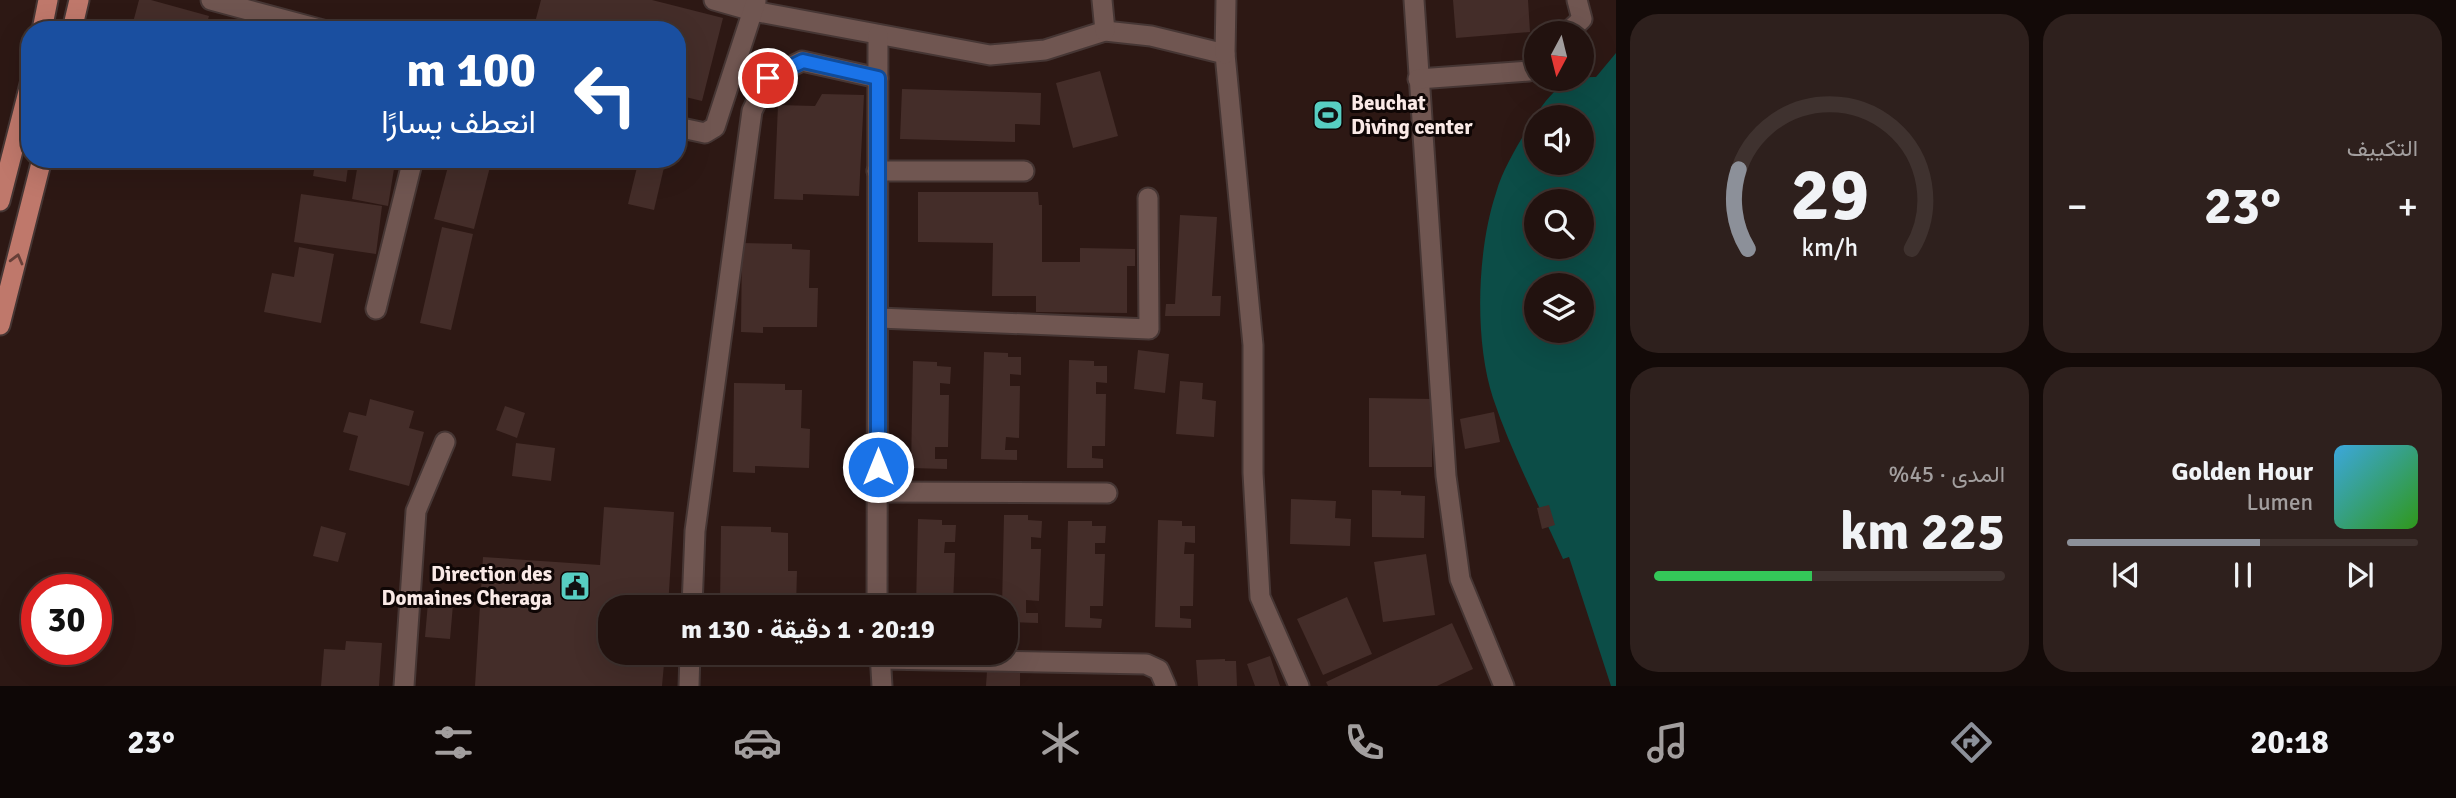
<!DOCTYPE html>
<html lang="ar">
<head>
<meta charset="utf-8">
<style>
  :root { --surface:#22120f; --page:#2e201d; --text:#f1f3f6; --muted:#a29e9e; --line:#3f322f; --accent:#8c9099 }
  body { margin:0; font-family:Signika,Vazirmatn,sans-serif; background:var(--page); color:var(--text); direction:rtl; height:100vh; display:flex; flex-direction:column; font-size:26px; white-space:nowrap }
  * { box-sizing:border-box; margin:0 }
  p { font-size:23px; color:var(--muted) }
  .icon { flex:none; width:38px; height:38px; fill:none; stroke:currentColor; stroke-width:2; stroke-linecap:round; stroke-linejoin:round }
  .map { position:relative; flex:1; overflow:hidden; direction:ltr }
  .details { display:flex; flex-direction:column; gap:14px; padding:14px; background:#130a08; width:840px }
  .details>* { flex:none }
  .guide { position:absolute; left:21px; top:21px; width:665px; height:147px; border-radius:28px; box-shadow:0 7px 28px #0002,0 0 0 2px var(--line); direction:rtl; background:#1a4fa0; color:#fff; overflow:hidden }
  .needle { width:46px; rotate:187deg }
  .controls { position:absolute; left:1524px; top:21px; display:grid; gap:14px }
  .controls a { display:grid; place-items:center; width:70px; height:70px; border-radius:50%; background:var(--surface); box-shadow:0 7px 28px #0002,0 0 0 2px var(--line); font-size:35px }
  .speed { position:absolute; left:21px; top:574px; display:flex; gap:14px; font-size:35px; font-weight:700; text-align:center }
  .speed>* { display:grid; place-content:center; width:91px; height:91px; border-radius:50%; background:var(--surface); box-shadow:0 7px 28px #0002,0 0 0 2px var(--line); line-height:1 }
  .speed .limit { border:10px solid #d22; background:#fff; color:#111 }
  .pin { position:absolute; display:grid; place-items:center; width:60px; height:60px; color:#fff; margin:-30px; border:4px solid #fff; border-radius:50%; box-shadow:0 2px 7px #0007 }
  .me { position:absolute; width:77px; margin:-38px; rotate:0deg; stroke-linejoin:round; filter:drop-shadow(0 0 5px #0008) }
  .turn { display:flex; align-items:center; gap:24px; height:147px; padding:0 35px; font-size:32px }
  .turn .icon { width:91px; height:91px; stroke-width:2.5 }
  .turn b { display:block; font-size:49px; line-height:60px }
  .big { font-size:52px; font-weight:700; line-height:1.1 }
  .details .tile { flex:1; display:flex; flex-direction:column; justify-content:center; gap:10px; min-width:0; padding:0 24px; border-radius:28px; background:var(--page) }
  .details .dial { align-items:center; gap:0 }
  .dial svg { height:182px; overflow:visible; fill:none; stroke:var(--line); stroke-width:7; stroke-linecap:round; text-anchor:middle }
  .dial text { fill:var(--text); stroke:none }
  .song { display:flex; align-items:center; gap:21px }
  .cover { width:84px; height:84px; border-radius:10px; background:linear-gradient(135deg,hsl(200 70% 55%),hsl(110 70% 35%)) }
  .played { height:7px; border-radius:4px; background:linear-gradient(90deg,var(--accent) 55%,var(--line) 55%) }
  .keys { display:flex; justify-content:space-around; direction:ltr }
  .heat { display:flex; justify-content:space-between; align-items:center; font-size:38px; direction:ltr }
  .charge { height:10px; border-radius:5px; background:linear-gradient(90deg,#34c759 45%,var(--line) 0) }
  .details .tiles { flex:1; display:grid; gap:14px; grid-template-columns:repeat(2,1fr) }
  .trip { position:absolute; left:598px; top:595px; width:420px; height:70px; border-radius:28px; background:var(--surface); box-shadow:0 7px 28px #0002,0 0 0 2px var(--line); font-weight:700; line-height:70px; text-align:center; direction:rtl }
  .dock { display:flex; height:112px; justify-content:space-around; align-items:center; background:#0e0706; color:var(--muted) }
  .dock .icon { width:49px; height:49px }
  .dock .selected { color:var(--accent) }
  .dock b { font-size:32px; color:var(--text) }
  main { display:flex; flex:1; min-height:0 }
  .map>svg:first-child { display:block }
  .water { fill:#0c4d47; fill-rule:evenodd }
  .building { fill:#442d29 }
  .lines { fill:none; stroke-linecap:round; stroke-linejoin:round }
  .minor-casing { stroke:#463634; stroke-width:23 }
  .primary-casing { stroke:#463634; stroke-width:23 }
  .minor { stroke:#705651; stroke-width:19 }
  .primary { stroke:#bf786b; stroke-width:19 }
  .oneway { stroke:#673f38 }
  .route-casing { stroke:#114b97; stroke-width:18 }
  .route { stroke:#1a73e8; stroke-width:12 }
  .labels { text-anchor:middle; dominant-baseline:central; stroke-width:6; stroke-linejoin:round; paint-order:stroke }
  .poi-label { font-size:21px; font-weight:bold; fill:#f9e9e6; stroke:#0f0605; text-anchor:start }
</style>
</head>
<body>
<main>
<section class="details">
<div class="tiles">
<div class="tile"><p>التكييف</p>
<div class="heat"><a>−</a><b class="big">23°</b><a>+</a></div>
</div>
<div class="tile dial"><svg viewBox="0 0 100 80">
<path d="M14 69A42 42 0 1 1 86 69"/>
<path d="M14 69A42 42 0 0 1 10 34" stroke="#8c9099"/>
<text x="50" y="56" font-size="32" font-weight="700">29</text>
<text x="50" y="72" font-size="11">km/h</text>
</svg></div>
<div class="tile">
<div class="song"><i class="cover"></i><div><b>Golden Hour</b><p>Lumen</p></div></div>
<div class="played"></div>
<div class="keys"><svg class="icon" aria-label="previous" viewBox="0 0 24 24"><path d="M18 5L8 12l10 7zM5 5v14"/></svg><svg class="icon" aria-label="pause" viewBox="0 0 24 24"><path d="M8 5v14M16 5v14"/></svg><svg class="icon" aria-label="next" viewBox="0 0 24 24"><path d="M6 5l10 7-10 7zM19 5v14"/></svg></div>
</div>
<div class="tile"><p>المدى · 45%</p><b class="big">225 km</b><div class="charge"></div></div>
</div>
</section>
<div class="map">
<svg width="1616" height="686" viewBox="0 0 1616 686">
  <rect width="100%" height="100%" fill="#2d1814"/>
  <path class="water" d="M1616,53V686H1611L1569,557L1563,559C1540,507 1511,452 1493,398C1474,340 1477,250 1496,193C1502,171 1515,150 1526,131C1545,100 1559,76 1596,77ZM1536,117H1582V163H1536ZM1536,201H1582V247H1536ZM1536,285H1582V331H1536Z"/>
  <g class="building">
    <path d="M139,0H151L209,16L205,30H131Z"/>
    <path d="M541,0H652L723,18L702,101L677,95V30H533Z"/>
    <path d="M1453,0H1528L1530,32L1456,38Z"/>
    <path d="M1100,71L1118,136L1073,148L1056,83Z"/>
    <path d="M902,89L1041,93L1040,125L1015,124V142L900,139Z"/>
    <path d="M822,94L864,95L859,196L803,194V200L774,199L778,105L815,106Z"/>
    <path d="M316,159H349L346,182L313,176Z"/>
    <path d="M450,159H492L474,229L434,219Z"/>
    <path d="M639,159H666L654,210L628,204Z"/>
    <path d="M358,163L394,169L388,206L352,199Z"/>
    <path d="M918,192H1038L1039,205H1042V262H1080V248L1135,249V266H1127V313L1036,312V296H992L993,243L918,242Z"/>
    <path d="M301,194L382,206L376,254L294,242Z"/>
    <path d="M1180,215L1217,217L1212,296H1221L1220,316H1165L1166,304H1175Z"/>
    <path d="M442,227L473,234L451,330L420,323Z"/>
    <path d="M742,243L792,244V249L810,250L809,288H818L817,327H763V333L741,332Z"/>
    <path d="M299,247L334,254L321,323L264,312L272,273L294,277Z"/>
    <path d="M1138,350L1169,354L1165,393L1134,389Z"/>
    <path d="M984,352L1008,353V357H1021V375L1010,374V386H1020L1019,438L1006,437L1005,450H1017V460L981,459Z"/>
    <path d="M1069,360L1094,361V366H1107V383L1096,382V394H1106L1105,446H1092V458L1103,459V468H1067Z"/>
    <path d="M913,361L937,362V366L951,367L950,384L940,383V395H949L948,447H935V459H947V469L911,468Z"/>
    <path d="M1180,381L1203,383L1202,399L1216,401L1214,437L1176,434Z"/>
    <path d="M734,383L785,384V390H802L801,428L810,429L809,468L755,466V473L733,472Z"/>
    <path d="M1369,398L1432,399V467H1369Z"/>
    <path d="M370,399L414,411L409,428L424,432L409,486L349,470L358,436L343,432L349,412L366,416Z"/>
    <path d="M505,406L525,413L517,438L496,430Z"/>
    <path d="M1494,412L1500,442L1465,449L1460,419Z"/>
    <path d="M516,443L555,448L551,481L512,476Z"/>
    <path d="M1372,490L1401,491V495L1425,496L1424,538L1372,537Z"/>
    <path d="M1291,499L1336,501L1335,518L1351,519L1350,546L1290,544Z"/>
    <path d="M1549,505L1555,525L1542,529L1537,508Z"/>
    <path d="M604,507L674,512L668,607H611V653H665L662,686H475L483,557L600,565Z"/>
    <path d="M1004,515H1028V520L1042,521L1041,538L1031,537V549H1041L1039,601L1026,600V613H1038V623L1006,622V607H1002Z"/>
    <path d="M918,519L942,520V525H956L955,542H945L944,553H955L953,605L916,607Z"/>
    <path d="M1158,520L1182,521V526H1195V543L1185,542L1184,554H1194L1193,606H1180V618L1191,619V628L1155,627Z"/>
    <path d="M1068,521H1092V526H1106L1105,543H1095V554H1105L1103,606H1090V618L1102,619L1101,628L1065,627Z"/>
    <path d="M321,526L346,533L338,562L313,556Z"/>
    <path d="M721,526L771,527V532L788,533V571H797L796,607H720Z"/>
    <path d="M1426,554L1435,615L1383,622L1374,562Z"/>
    <path d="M429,591L454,593L450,639L425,637Z"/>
    <path d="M1347,597L1372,654L1323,675L1297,619Z"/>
    <path d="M1452,623L1473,669L1437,686H1328L1326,682Z"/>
    <path d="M346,641L382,643L379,686H321L324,649L345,650Z"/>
    <path d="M1270,656L1280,686H1255L1247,664Z"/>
    <path d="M1225,659V661H1236L1237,686H1198L1196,660Z"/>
    <path d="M987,671L1020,672V686H986Z"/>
  </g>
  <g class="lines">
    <g class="minor-casing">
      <g id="minor">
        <path d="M211,0L323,30"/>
        <path d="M714,0L753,11L990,55L1045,50L1105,31L1151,36L1225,54L1253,345V473L1260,597L1299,686"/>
        <path d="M1102,0L1105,31"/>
        <path d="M1414,0L1446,476L1460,579L1504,686"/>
        <path d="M1567,33L1582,19L1577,0"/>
        <path d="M1225,54L1226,0"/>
        <path d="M1418,79L1529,71L1536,63"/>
        <path d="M677,127L705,133L715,127L756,1"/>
        <path d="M877,171H1024"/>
        <path d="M376,309L413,159"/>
        <path d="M879,318L1149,329L1148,198"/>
        <path d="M877,492L1107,493"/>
        <path d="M692,607L695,531L752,111L768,78L802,61L878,78"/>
        <path d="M877,607L878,35"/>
        <path d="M880,653L882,686"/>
        <path d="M881,659L1146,664L1159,670L1166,686"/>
        <path d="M404,686L416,511L445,442"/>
        <path d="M689,686L690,653"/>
      </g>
    </g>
    <g class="primary-casing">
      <g id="primary">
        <path d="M42,30L48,0"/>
        <path d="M72,30L79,0"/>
        <path d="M0,201L30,84"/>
        <path d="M0,325L42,159"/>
      </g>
    </g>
    <use href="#minor" class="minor"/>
    <use href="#primary" class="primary"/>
  </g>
  <defs><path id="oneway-chevron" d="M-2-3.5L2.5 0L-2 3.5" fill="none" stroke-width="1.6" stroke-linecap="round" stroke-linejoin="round" transform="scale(1.75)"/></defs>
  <use class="oneway" href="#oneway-chevron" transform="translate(17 259) rotate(-75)"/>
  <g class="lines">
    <g class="route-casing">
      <path id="route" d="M768,78L803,61L878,78V467"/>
    </g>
    <use href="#route" class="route"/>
  </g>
  <defs>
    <g id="stadium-square" transform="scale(1.575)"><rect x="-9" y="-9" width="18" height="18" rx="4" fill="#57cec2" stroke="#0f0605"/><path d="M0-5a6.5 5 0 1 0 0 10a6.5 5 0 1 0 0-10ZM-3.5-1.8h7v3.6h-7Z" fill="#111"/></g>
    <g id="civic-square" transform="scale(1.575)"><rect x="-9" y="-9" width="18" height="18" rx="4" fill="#57cec2" stroke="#0f0605"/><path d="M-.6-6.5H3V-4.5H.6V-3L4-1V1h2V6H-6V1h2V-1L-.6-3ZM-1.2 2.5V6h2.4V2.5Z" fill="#111"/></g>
  </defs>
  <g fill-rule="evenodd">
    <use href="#stadium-square" x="1328" y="115"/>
    <use href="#civic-square" x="575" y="586"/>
  </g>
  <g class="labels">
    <g class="poi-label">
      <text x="1351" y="103">Beuchat<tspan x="1351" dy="24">Diving center</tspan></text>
      <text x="552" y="574" text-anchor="end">Direction des<tspan x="552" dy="24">Domaines Cheraga</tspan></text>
    </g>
  </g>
</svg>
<div class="controls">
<a><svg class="needle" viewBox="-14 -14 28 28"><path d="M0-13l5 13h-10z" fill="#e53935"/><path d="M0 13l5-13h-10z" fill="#a29e9e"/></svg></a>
<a><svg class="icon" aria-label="sound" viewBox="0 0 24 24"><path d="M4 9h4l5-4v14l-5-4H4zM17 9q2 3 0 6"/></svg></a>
<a><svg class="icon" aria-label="search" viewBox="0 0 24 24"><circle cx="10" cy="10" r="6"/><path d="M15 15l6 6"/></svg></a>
<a><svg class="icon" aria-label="layers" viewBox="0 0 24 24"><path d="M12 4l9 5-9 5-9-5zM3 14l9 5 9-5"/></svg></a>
</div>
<div class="speed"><div class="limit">30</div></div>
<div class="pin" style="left:768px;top:78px;background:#d93025"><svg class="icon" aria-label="arrive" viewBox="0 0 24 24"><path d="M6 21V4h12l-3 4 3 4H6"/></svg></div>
<svg class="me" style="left:878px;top:467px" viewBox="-20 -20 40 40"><circle r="17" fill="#1a73e8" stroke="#fff" stroke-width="3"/><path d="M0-11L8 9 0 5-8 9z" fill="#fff"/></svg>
<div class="trip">20:19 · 1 دقيقة · 130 m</div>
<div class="guide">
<div class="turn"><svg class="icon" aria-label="left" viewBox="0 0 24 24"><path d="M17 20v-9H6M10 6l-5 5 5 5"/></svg><div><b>100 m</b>انعطف يسارًا</div></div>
</div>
</div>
</main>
<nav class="dock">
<b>20:18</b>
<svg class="icon selected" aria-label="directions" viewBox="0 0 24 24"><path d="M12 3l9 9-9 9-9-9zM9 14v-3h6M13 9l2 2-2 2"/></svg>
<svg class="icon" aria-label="music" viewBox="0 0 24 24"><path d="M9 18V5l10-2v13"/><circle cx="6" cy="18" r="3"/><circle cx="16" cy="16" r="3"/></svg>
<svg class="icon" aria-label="phone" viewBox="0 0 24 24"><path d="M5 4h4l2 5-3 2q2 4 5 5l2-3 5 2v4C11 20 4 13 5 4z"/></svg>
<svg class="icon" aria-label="climate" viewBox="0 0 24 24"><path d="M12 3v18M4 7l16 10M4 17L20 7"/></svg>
<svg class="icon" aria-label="car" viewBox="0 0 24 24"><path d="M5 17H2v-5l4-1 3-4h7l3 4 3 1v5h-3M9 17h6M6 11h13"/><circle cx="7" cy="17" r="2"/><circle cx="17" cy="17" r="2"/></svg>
<svg class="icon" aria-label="filters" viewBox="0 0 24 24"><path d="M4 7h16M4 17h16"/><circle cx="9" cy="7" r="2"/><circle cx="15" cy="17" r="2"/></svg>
<b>23°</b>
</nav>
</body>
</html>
